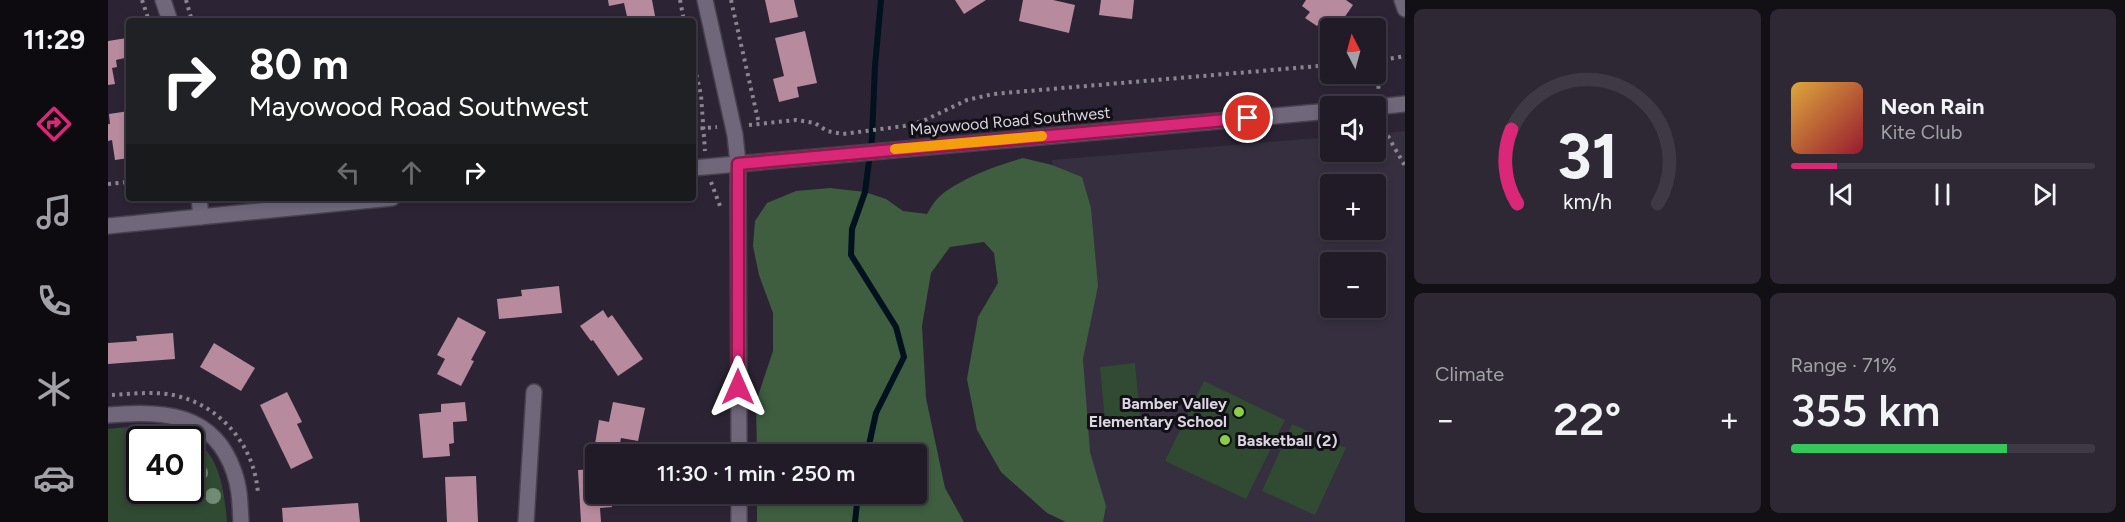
<!DOCTYPE html>
<html lang="en">
<head>
<meta charset="utf-8">
<style>
  :root { --surface:#211b27; --page:#2d2833; --text:#f1f3f6; --muted:#a2a1a7; --line:#3e3944; --accent:#db2777 }
  body { margin:0; font-family:Figtree,sans-serif; background:var(--page); color:var(--text); height:100vh; display:flex; flex-direction:column; font-size:22px; white-space:nowrap }
  * { box-sizing:border-box; margin:0 }
  p { font-size:20px; color:var(--muted) }
  .icon { flex:none; width:33px; height:33px; fill:none; stroke:currentColor; stroke-width:2; stroke-linecap:round; stroke-linejoin:round }
  .map { position:relative; flex:1; overflow:hidden }
  .panel { display:flex; flex-direction:column; gap:9px; padding:9px; background:#120f15; width:720px }
  .panel>* { flex:none }
  .top-card { position:absolute; left:18px; top:18px; width:570px; height:183px; border-radius:6px; box-shadow:0 3px 9px #0003,0 0 0 2px var(--line); background:#202124; color:#fff; overflow:hidden }
  .needle { width:39px; rotate:354deg }
  .fabs { position:absolute; left:1212px; top:18px; display:grid; gap:12px }
  .fabs a { display:grid; place-items:center; width:66px; height:66px; border-radius:6px; background:var(--surface); box-shadow:0 3px 9px #0003,0 0 0 2px var(--line); font-size:30px }
  .speed { position:absolute; left:18px; top:426px; display:flex; gap:12px; font-size:30px; font-weight:700; text-align:center }
  .speed>* { display:grid; place-content:center; width:78px; height:78px; border-radius:50%; background:var(--surface); box-shadow:0 3px 9px #0003,0 0 0 2px var(--line); line-height:1 }
  .speed .limit { border:3px solid #111; border-radius:9px; background:#fff; color:#111 }
  .pin { position:absolute; display:grid; place-items:center; width:51px; height:51px; color:#fff; margin:-26px; border:3px solid #fff; border-radius:50%; box-shadow:0 2px 6px #0007 }
  .me { position:absolute; width:66px; margin:-33px; rotate:0deg; stroke-linejoin:round; filter:drop-shadow(0 0 4px #0008) }
  .turn { display:flex; align-items:center; gap:21px; height:126px; padding:0 24px; font-size:27px }
  .turn .icon { width:78px; height:78px; stroke-width:2.5 }
  .turn b { display:block; font-size:42px; line-height:51px }
  .lanes { display:flex; align-items:center; height:57px; padding:0 24px; background:#0003; justify-content:center; gap:30px; direction:ltr }
  .lanes .off { opacity:.35 }
  .big { font-size:45px; font-weight:600; line-height:1.1 }
  .panel .widget { flex:1; display:flex; flex-direction:column; justify-content:center; gap:9px; min-width:0; padding:0 21px; border-radius:9px; background:var(--page) }
  .panel .dial { align-items:center; gap:0 }
  .dial svg { height:156px; overflow:visible; fill:none; stroke:var(--line); stroke-width:7; stroke-linecap:round; text-anchor:middle }
  .dial text { fill:var(--text); stroke:none }
  .song { display:flex; align-items:center; gap:18px }
  .cover { width:72px; height:72px; border-radius:9px; background:linear-gradient(135deg,hsl(40 70% 55%),hsl(350 70% 35%)) }
  .played { height:6px; border-radius:3px; background:linear-gradient(90deg,var(--accent) 15%,var(--line) 15%) }
  .keys { display:flex; justify-content:space-around; direction:ltr }
  .heat { display:flex; justify-content:space-between; align-items:center; font-size:33px; direction:ltr }
  .charge { height:9px; border-radius:4px; background:linear-gradient(90deg,#34c759 71%,var(--line) 0) }
  .panel .tiles { flex:1; display:grid; gap:9px; grid-template-columns:repeat(2,1fr) }
  .trip { position:absolute; left:477px; top:444px; width:342px; height:60px; border-radius:6px; background:var(--surface); box-shadow:0 3px 9px #0003,0 0 0 2px var(--line); font-weight:600; line-height:60px; text-align:center }
  main { display:flex; flex:1; min-height:0 }
  .menu { display:flex; flex-direction:column; width:108px; justify-content:space-around; align-items:center; background:#0d0b10; color:var(--muted) }
  .menu .icon { width:42px; height:42px }
  .menu .active { color:var(--accent) }
  .menu b { font-size:27px; color:var(--text) }
  .map>svg:first-child { display:block }
  .education { fill:#352f3f; fill-rule:evenodd }
  .green { fill:#304b31; fill-rule:evenodd }
  .forest { fill:#3e5e3f }
  .lines { fill:none; stroke-linecap:round; stroke-linejoin:round }
  .stream { stroke:#01121e; stroke-width:6 }
  .building { fill:#b78a9e }
  .minor-casing { stroke:#47414f; stroke-width:18 }
  .tertiary-casing { stroke:#47414f; stroke-width:18 }
  .path { stroke:#8b8592; stroke-width:4; stroke-dasharray:3 4.5; stroke-linecap:butt }
  .minor { stroke:#70687a; stroke-width:15 }
  .tertiary { stroke:#70687a; stroke-width:15 }
  .tree { fill:#718b75 }
  .route-casing { stroke:#8e194d; stroke-width:15 }
  .route { stroke:#db2777; stroke-width:10 }
  .slow { stroke:#f59e0b; stroke-width:10 }
  .poi-dot { fill:#89cf48; stroke:#120f16; stroke-width:2 }
  .labels { text-anchor:middle; dominant-baseline:central; stroke-width:6; stroke-linejoin:round; paint-order:stroke }
  .street-label { font-size:16px; fill:#dad5e0; stroke:#120f16 }
  .poi-label { font-size:16px; font-weight:bold; fill:#dad5e0; stroke:#120f16; text-anchor:end }
</style>
</head>
<body>
<main>
<nav class="menu">
<b>11:29</b>
<svg class="icon active" aria-label="directions" viewBox="0 0 24 24"><path d="M12 3l9 9-9 9-9-9zM9 14v-3h6M13 9l2 2-2 2"/></svg>
<svg class="icon" aria-label="music" viewBox="0 0 24 24"><path d="M9 18V5l10-2v13"/><circle cx="6" cy="18" r="3"/><circle cx="16" cy="16" r="3"/></svg>
<svg class="icon" aria-label="phone" viewBox="0 0 24 24"><path d="M5 4h4l2 5-3 2q2 4 5 5l2-3 5 2v4C11 20 4 13 5 4z"/></svg>
<svg class="icon" aria-label="climate" viewBox="0 0 24 24"><path d="M12 3v18M4 7l16 10M4 17L20 7"/></svg>
<svg class="icon" aria-label="car" viewBox="0 0 24 24"><path d="M5 17H2v-5l4-1 3-4h7l3 4 3 1v5h-3M9 17h6M6 11h13"/><circle cx="7" cy="17" r="2"/><circle cx="17" cy="17" r="2"/></svg>
</nav>
<div class="map">
<svg width="1297" height="522" viewBox="0 0 1297 522">
  <rect width="100%" height="100%" fill="#2c2434"/>
  <path class="education" d="M1297,131V522H964L975,517L944,160L1222,137V152H1268V134ZM1222,184H1268V230H1222ZM1222,262H1268V308H1222Z"/>
  <g class="green">
    <path d="M1027,363L1032,416L997,420L992,367Z"/>
    <path d="M1096,381L1177,420L1138,499L1057,461Z"/>
    <path d="M1184,424L1238,448L1207,515L1154,491Z"/>
    <path d="M27,426C98,427 114,456 119,522H0V429ZM32,440H82V490H32Z"/>
  </g>
  <path class="forest" d="M915,158L944,165L974,177L983,208L990,286L975,359L982,452L998,506L995,522H958L939,513L893,472L869,430L859,379L870,317L890,283L886,253L876,242L842,247L823,273L814,326L818,398L837,488L856,522H649V494H808V454H649L648,402L665,351V313L651,275L645,246L647,221L659,203L688,191L722,188L757,192L778,199L795,211L819,214C822,209 826,202 830,198C848,180 890,165 915,158Z"/>
  <g class="lines">
    <g class="stream">
      <path d="M759,454L768,413L796,357L788,327L743,255L744,229L757,192L764,138L767,66L773,0"/>
      <path d="M747,522L750,494"/>
    </g>
  </g>
  <g class="building">
    <path d="M500,0H544L548,21H520L516,3L501,6Z"/>
    <path d="M657,0H686L690,17L662,23Z"/>
    <path d="M847,0H878L856,14Z"/>
    <path d="M915,0H945L967,5L961,33L911,21Z"/>
    <path d="M993,0H1026L1024,19L991,15Z"/>
    <path d="M1198,0H1238L1245,5L1229,28H1222L1212,22L1209,26L1197,18L1202,12L1194,6Z"/>
    <path d="M697,31L709,83L689,87L691,97L671,102L665,79L676,76L667,38Z"/>
    <path d="M19,38L21,57L8,60L9,67L4,68L7,84L0,85V41Z"/>
    <path d="M21,111V158L7,160L4,140L0,141V124H2L1,114Z"/>
    <path d="M451,286L454,313L391,319L389,299L414,296L413,290Z"/>
    <path d="M495,310L500,318L504,315L535,359L510,376L485,340L483,341L472,326Z"/>
    <path d="M350,317L378,332L363,360L366,361L353,386L329,374L337,359L329,355Z"/>
    <path d="M65,333L67,359L0,364V343L29,341L28,336Z"/>
    <path d="M106,343L147,368L133,391L92,367Z"/>
    <path d="M179,392L194,422L189,424L205,458L183,469L152,405Z"/>
    <path d="M357,402L359,421L345,422L346,443L341,444L342,456L315,458L311,414L333,412V404Z"/>
    <path d="M505,402L537,408L530,441L513,438L511,448L487,444L491,420L501,422Z"/>
    <path d="M488,469V494H503L504,507L492,508L493,522H473L470,470Z"/>
    <path d="M368,476L370,522H339L337,477Z"/>
    <path d="M250,503L252,522H175L174,508Z"/>
  </g>
  <g class="lines">
    <g class="minor-casing">
      <g id="minor">
        <path d="M55,0L62,21"/>
        <path d="M597,0L627,135L630,163"/>
        <path d="M1294,0L1297,9"/>
        <path d="M91,198L93,217"/>
        <path d="M0,415C53,410 106,412 126,472C132,488 132,505 133,522"/>
        <path d="M418,522L426,392"/>
      </g>
    </g>
    <g class="tertiary-casing">
      <g id="tertiary">
        <path d="M1268,107L1297,104"/>
        <path d="M630,163L631,454"/>
        <path d="M585,168L1222,111"/>
        <path d="M0,226L284,198"/>
        <path d="M631,494V522"/>
      </g>
    </g>
    <g class="path">
      <path d="M34,0L41,21"/>
      <path d="M78,0L84,21"/>
      <path d="M572,0L576,21"/>
      <path d="M623,0L651,124"/>
      <path d="M585,60L593,95L597,151"/>
      <path d="M1268,61L1297,56"/>
      <path d="M1268,71L1271,91"/>
      <path d="M1275,122C1275,131 1292,156 1297,166"/>
      <path d="M641,125L688,120L707,123L719,131L735,134L796,126L815,121L859,100L885,94L1222,65"/>
      <path d="M585,129L609,127"/>
      <path d="M603,182L612,206"/>
      <path d="M0,184L21,182"/>
      <path d="M4,395C24,394 45,391 65,395C113,405 147,446 150,494"/>
    </g>
    <use href="#minor" class="minor"/>
    <use href="#tertiary" class="tertiary"/>
  </g>
  <g class="tree">
    <circle cx="92" cy="473" r="8"/>
    <circle cx="105" cy="496" r="8"/>
  </g>
  <g class="lines">
    <g class="route-casing">
      <path id="route" d="M630,387V164L1140,118"/>
    </g>
    <use href="#route" class="route"/>
    <path class="slow" d="M787,149L934,136"/>
  </g>
  <g class="poi-dot">
    <circle cx="1131" cy="412" r="6"/>
    <circle cx="1117" cy="440" r="6"/>
  </g>
  <g class="labels">
    <g class="street-label">
      <text transform="translate(902 121) rotate(-5)">Mayowood Road Southwest</text>
    </g>
    <g class="poi-label">
      <text x="1119" y="403">Bamber Valley<tspan x="1119" dy="18">Elementary School</tspan></text>
      <text x="1129" y="440" text-anchor="start">Basketball (2)</text>
    </g>
  </g>
</svg>
<div class="fabs">
<a><svg class="needle" viewBox="-14 -14 28 28"><path d="M0-13l5 13h-10z" fill="#e53935"/><path d="M0 13l5-13h-10z" fill="#a2a1a7"/></svg></a>
<a><svg class="icon" aria-label="sound" viewBox="0 0 24 24"><path d="M4 9h4l5-4v14l-5-4H4zM17 9q2 3 0 6"/></svg></a>
<a>+</a>
<a>−</a>
</div>
<div class="speed"><div class="limit">40</div></div>
<div class="pin" style="left:1140px;top:118px;background:#d93025"><svg class="icon" aria-label="arrive" viewBox="0 0 24 24"><path d="M6 21V4h12l-3 4 3 4H6"/></svg></div>
<svg class="me" style="left:630px;top:387px" viewBox="-20 -20 40 40"><path d="M0-17L14 15 0 8-14 15z" fill="#db2777" stroke="#fff" stroke-width="4"/></svg>
<div class="trip">11:30 · 1 min · 250 m</div>
<div class="top-card">
<div class="turn"><svg class="icon" aria-label="right" viewBox="0 0 24 24"><path d="M7 20v-9h11M14 6l5 5-5 5"/></svg><div><b>80 m</b>Mayowood Road Southwest</div></div>
<div class="lanes"><svg class="icon off" aria-label="left" viewBox="0 0 24 24"><path d="M17 20v-9H6M10 6l-5 5 5 5"/></svg><svg class="icon off" aria-label="ahead" viewBox="0 0 24 24"><path d="M12 20V5M6 11l6-6 6 6"/></svg><svg class="icon" aria-label="right" viewBox="0 0 24 24"><path d="M7 20v-9h11M14 6l5 5-5 5"/></svg></div>
</div>
</div>
<section class="panel">
<div class="tiles">
<div class="widget dial"><svg viewBox="0 0 100 80">
<path d="M14 69A42 42 0 1 1 86 69"/>
<path d="M14 69A42 42 0 0 1 11 31" stroke="#db2777"/>
<text x="50" y="56" font-size="32" font-weight="700">31</text>
<text x="50" y="72" font-size="11">km/h</text>
</svg></div>
<div class="widget">
<div class="song"><i class="cover"></i><div><b>Neon Rain</b><p>Kite Club</p></div></div>
<div class="played"></div>
<div class="keys"><svg class="icon" aria-label="previous" viewBox="0 0 24 24"><path d="M18 5L8 12l10 7zM5 5v14"/></svg><svg class="icon" aria-label="pause" viewBox="0 0 24 24"><path d="M8 5v14M16 5v14"/></svg><svg class="icon" aria-label="next" viewBox="0 0 24 24"><path d="M6 5l10 7-10 7zM19 5v14"/></svg></div>
</div>
<div class="widget"><p>Climate</p>
<div class="heat"><a>−</a><b class="big">22°</b><a>+</a></div>
</div>
<div class="widget"><p>Range · 71%</p><b class="big">355 km</b><div class="charge"></div></div>
</div>
</section>
</main>
</body>
</html>
